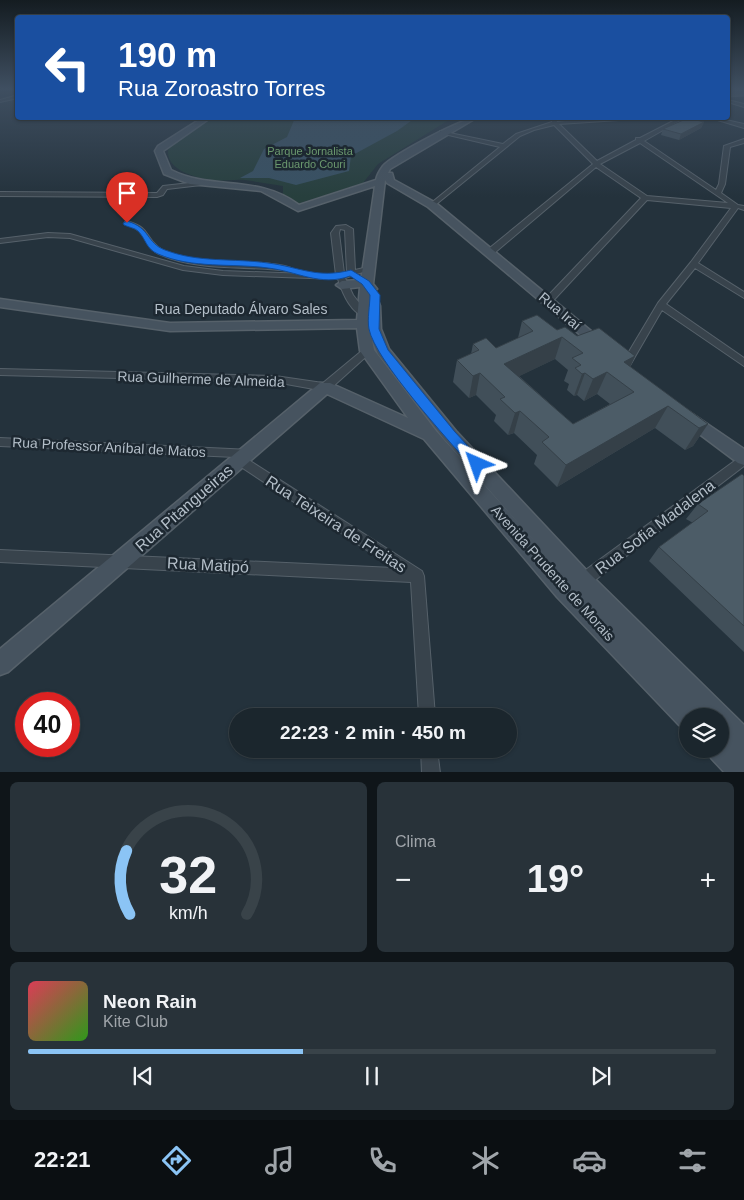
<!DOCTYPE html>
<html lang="pt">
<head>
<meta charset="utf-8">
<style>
  :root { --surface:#1b262d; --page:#283239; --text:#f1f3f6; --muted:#a0a5aa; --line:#394349; --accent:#8bc4f5 }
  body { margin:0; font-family:Arial,sans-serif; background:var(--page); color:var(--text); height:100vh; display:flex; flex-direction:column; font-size:19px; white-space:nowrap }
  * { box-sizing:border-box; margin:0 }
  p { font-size:16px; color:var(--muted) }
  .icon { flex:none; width:28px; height:28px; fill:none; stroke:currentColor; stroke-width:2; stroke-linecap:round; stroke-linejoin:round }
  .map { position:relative; height:772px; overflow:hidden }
  .panel { display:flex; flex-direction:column; gap:10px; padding:10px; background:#0f1519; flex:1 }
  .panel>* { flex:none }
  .banner { position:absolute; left:15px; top:15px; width:715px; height:105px; border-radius:5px; box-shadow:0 1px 4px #0004,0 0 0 1px var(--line); background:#1a4fa0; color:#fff; overflow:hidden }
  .tools { position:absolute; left:679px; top:708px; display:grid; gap:10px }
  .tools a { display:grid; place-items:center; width:50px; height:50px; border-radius:50%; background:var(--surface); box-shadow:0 1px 4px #0004,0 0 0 1px var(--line); font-size:25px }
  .speed { position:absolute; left:15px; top:692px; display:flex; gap:10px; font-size:25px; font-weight:700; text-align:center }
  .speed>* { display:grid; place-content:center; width:65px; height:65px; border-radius:50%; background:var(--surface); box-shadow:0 1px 4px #0004,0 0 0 1px var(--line); line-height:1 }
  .speed .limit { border:8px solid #d22; background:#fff; color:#111 }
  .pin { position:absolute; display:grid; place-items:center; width:42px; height:42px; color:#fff; margin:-51px -21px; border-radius:50% 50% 50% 0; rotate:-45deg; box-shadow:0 0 5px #0007 }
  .pin .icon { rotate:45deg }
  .me { position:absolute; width:55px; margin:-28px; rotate:317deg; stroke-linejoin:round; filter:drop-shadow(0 0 4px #0008) }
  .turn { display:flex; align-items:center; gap:18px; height:105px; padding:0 20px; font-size:22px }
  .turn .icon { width:65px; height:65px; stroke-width:2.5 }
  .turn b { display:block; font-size:35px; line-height:42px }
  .big { font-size:38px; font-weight:700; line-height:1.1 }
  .panel .card { flex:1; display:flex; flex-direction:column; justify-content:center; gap:8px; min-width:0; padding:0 18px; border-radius:8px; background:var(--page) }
  .panel .dial { align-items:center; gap:0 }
  .dial svg { height:130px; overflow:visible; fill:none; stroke:var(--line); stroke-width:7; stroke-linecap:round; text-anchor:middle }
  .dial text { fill:var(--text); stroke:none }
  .song { display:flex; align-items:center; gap:15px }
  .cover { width:60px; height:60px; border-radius:8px; background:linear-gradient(135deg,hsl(350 70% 55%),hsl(110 70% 35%)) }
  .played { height:5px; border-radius:2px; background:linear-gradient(90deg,var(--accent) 40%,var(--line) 40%) }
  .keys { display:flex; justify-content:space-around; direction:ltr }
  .heat { display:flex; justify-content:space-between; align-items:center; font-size:28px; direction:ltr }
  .panel .tiles { flex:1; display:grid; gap:10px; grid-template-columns:1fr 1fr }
  .card:last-child { grid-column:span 2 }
  .trip { position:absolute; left:229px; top:708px; width:288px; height:50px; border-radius:25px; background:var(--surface); box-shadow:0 1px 4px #0004,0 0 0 1px var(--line); font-weight:700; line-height:50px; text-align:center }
  .menu { display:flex; height:80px; justify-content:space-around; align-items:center; background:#0b0f12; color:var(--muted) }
  .menu .icon { width:35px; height:35px }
  .menu .current { color:var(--accent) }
  .menu b { font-size:22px; color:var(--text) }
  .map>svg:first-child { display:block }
  .green { fill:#273f3d }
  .water { fill:#385163 }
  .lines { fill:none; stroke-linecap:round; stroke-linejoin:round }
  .street-casing { stroke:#56616a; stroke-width:2 }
  .secondary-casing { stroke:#56616a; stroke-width:3 }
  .street { fill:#38434c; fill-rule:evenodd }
  .secondary { fill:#46535f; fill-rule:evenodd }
  .wall { fill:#414f59; fill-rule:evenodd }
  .shaded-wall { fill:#354048 }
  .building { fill:#4c5c67; stroke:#354048; fill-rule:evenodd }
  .route { fill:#1a73e8; stroke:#114b97 }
  .labels { text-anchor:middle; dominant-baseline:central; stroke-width:5; stroke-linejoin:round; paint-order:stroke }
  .far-park-label { font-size:11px; fill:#6b986e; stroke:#1d2831 }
  .street-label { font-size:14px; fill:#b3bec8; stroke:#1d2831 }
  .near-street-label { font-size:16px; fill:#b3bec8; stroke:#1d2831 }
</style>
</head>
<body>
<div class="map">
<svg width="744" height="773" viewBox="0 0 744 773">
  <rect width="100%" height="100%" fill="#24323c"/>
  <path class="green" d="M208,118H452L378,164L363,183L294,205L283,199V186C270,184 258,182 245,180C233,179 221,182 210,180C192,177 162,168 169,146Z"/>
  <path class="water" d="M295,118H415L397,131L351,156L349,171L296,185L269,178H240L253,171L264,149L287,137Z"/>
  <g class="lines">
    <g class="street-casing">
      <g id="street">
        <path d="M18,95V98L0,102V100Z"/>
        <path d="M728,100L744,104V107L728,102Z"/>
        <path d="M552,118H556L557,122L590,118H636L634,119L559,124L597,161L636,140V138H640L679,118H684L644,141L716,190L719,184L724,146L744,139V143L730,147L725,184L721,193L738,205L744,206V210L738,208L698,263L744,292V298L695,268L666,304L744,358V366L662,310L629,367L626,368L621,365L658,303L691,262L731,208L647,200L551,303L548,304L544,301L545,299L641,198L596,167L492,255H486V251L593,164L554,125L534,130L520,136L434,206H430V204L500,147L440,133V131L503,144L516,134L552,122ZM640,143L728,203L647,196L600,164Z"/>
        <path d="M711,118H717L744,124V128Z"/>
        <path d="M199,182L201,183V185L167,189L163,195L157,197L0,196V192L157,193L163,186Z"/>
        <path d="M127,221C152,229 143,235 158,247C166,254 180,256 190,258C212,263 280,260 293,269L289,271C246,265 199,272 159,254C148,249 147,238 139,231C135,227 129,226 125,224V222Z"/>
        <path d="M346,225L353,229L355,270L368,267L372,269L345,278L353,295L367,313L363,316C350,311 342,292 338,279L223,275L183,270L70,238L48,237L0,243V239L48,233L70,234L184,266L223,271L336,275L331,233L336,226ZM340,229L345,230L347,272L344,273L339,233Z"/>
        <path d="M367,348L372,351L370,353L329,390L325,391L275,382L0,375V369L275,376L323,383L364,349Z"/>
        <path d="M0,438L251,450L253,453L251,456L244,457L422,571L424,576L435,716H419L411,582L0,562V550L394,568L235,463L233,460L235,457L0,446Z"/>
        <path d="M744,455V466L586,587L581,589L576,587L574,582L576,577L740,457Z"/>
        <path d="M421,749H437L440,773H422Z"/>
      </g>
    </g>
    <g class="secondary-casing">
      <g id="secondary">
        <path d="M744,91V95L728,96V92Z"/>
        <path d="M202,118H210L163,151L171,170C213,191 258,174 299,205L376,180C377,175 380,170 383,166C393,155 462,118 476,118L390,169L388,173H392L394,180L436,203L608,345L601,350L596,348L428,207L387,183L385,180L373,284L377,289L372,292L371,303H379L380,306L381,329L389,349L456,431L590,574L744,725V773H725L711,758L708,749H720V736L722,737L720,716L699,714L700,716H688V728L679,725L557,597L424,439L327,394L8,672L0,675V649L320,383H330L408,418L360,351L357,328L170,331L0,307V299L170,323L357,320L360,287L342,289L336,285L342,281L361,280L375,186L298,211L261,191L190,184L164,174L155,151L158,146ZM372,340L378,354L444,439L554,563L436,431L374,350Z"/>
        <path d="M688,411L744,449V465L738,463L682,421L680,417L682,413Z"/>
      </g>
    </g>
    <use href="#street" class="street"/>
    <use href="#secondary" class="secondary"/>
  </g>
  <g class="wall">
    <path d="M704,122L701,128L679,140L661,135L663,129Z"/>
    <path d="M522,321L577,336L635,356L630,367L708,424L693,446L685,450L655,428L557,487L534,464L537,455L514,433L508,435L494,421L496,415L476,395L469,398L453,382L457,360L471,354L473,344L496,348L518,338ZM555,359L568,370L564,381L569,384L567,390L574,396L577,395L584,401L597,394L610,404L573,424L519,376Z"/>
    <path d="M744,476V652L649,561L659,547L693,523L686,519L698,504Z"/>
  </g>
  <g class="shaded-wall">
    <path d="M704,122L701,128L679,140L681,134Z"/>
    <path d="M562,337L555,359L499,386L504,364Z"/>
    <path d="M635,356L625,378L624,362Z"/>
    <path d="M607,372L597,394L584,401L593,379Z"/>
    <path d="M480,373L476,395L469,398L473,376Z"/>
    <path d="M585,373L577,395L574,396L582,374Z"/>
    <path d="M668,406L655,428L557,487L566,465Z"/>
    <path d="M520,411L514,433L508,435L515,413Z"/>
    <path d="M708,424L693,446L685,450L699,428Z"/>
  </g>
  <g class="building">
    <path d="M688,118L704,122L681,134L663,129Z"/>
    <path d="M537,315L557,330L565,327L577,336L599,328L635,356L624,362L708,424L699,428L668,406L566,465L542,442L549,437L520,411L515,413L500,399L505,397L480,373L473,376L457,360L479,350L473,344L486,338L496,348L533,331L522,321ZM562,337L583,353L572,358L581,365L575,368L582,374L585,373L593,379L607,372L634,392L573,424L504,364Z"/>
    <path d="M742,474L744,476V626L659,547L708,511L698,504Z"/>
  </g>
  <linearGradient id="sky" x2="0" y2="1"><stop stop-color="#141c21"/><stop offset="0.45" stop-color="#3f4f61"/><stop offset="1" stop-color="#3f4f61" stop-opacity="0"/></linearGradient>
  <rect width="744" height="197" fill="url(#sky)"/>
  <path class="route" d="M127,221C151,228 146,243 165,250C199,263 233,258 268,263C300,267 317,279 351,270L369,281L380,295L379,329L388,350L455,432L481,460L483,464L481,467H472C449,441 375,360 369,329C367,319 370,305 370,295L362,284L350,276C321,287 296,271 268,268C231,263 193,269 158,254C146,249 146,239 138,231C135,228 128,227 124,225L123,223Z"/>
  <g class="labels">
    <g class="far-park-label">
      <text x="310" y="151">Parque Jornalista<tspan x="310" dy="13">Eduardo Couri</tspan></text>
    </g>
    <g class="street-label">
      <text x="241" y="309">Rua Deputado Álvaro Sales</text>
      <text transform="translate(560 311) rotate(40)">Rua Iraí</text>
      <text transform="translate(201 379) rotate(2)">Rua Guilherme de Almeida</text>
      <text transform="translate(109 447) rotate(3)">Rua Professor Aníbal de Matos</text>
      <text transform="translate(553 573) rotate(48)">Avenida Prudente de Morais</text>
    </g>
    <g class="near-street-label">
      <text transform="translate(184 508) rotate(-41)">Rua Pitangueiras</text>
      <text transform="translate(336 524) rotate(33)">Rua Teixeira de Freitas</text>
      <text transform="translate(655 527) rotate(-37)">Rua Sofia Madalena</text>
      <text transform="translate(208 565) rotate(3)">Rua Matipó</text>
    </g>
  </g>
</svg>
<div class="tools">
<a><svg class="icon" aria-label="layers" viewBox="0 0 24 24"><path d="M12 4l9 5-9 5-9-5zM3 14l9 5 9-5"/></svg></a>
</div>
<div class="speed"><div class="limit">40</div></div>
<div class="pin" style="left:127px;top:223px;background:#d93025"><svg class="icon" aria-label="arrive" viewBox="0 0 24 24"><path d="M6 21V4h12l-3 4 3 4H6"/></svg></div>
<svg class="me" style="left:477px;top:464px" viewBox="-20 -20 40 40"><path d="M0-17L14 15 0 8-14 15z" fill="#1a73e8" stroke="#fff" stroke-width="4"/></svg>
<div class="trip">22:23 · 2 min · 450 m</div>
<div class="banner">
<div class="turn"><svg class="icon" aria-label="left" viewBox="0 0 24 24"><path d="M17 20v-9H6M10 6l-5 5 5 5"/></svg><div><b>190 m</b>Rua Zoroastro Torres</div></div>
</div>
</div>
<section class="panel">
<div class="tiles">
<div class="card dial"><svg viewBox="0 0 100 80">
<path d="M14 69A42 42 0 1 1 86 69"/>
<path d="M14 69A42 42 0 0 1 12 30" stroke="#8bc4f5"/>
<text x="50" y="56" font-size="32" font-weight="700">32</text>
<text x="50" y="72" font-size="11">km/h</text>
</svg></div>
<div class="card"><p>Clima</p>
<div class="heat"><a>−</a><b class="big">19°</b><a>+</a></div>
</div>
<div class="card">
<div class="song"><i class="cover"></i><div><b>Neon Rain</b><p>Kite Club</p></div></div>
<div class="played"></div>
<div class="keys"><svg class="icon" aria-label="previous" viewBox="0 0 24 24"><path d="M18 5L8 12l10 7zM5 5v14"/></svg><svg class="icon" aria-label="pause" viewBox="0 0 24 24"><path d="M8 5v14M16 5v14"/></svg><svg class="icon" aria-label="next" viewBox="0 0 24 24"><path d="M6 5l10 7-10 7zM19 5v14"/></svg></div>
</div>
</div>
</section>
<nav class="menu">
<b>22:21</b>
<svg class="icon current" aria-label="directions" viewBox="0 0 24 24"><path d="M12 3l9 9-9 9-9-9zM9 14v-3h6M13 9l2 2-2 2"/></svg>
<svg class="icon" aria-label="music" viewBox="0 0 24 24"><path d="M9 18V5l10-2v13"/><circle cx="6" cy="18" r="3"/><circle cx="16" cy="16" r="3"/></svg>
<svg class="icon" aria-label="phone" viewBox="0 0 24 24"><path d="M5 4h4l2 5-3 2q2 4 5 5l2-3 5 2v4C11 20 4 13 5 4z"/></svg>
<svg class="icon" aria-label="climate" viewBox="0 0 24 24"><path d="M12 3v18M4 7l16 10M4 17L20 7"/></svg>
<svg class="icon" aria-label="car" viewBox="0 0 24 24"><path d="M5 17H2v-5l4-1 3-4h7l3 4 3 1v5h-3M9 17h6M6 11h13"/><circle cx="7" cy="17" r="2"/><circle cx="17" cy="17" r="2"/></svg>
<svg class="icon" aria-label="filters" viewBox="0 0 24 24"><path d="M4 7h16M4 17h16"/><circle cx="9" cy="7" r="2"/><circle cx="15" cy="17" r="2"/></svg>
</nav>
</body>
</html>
